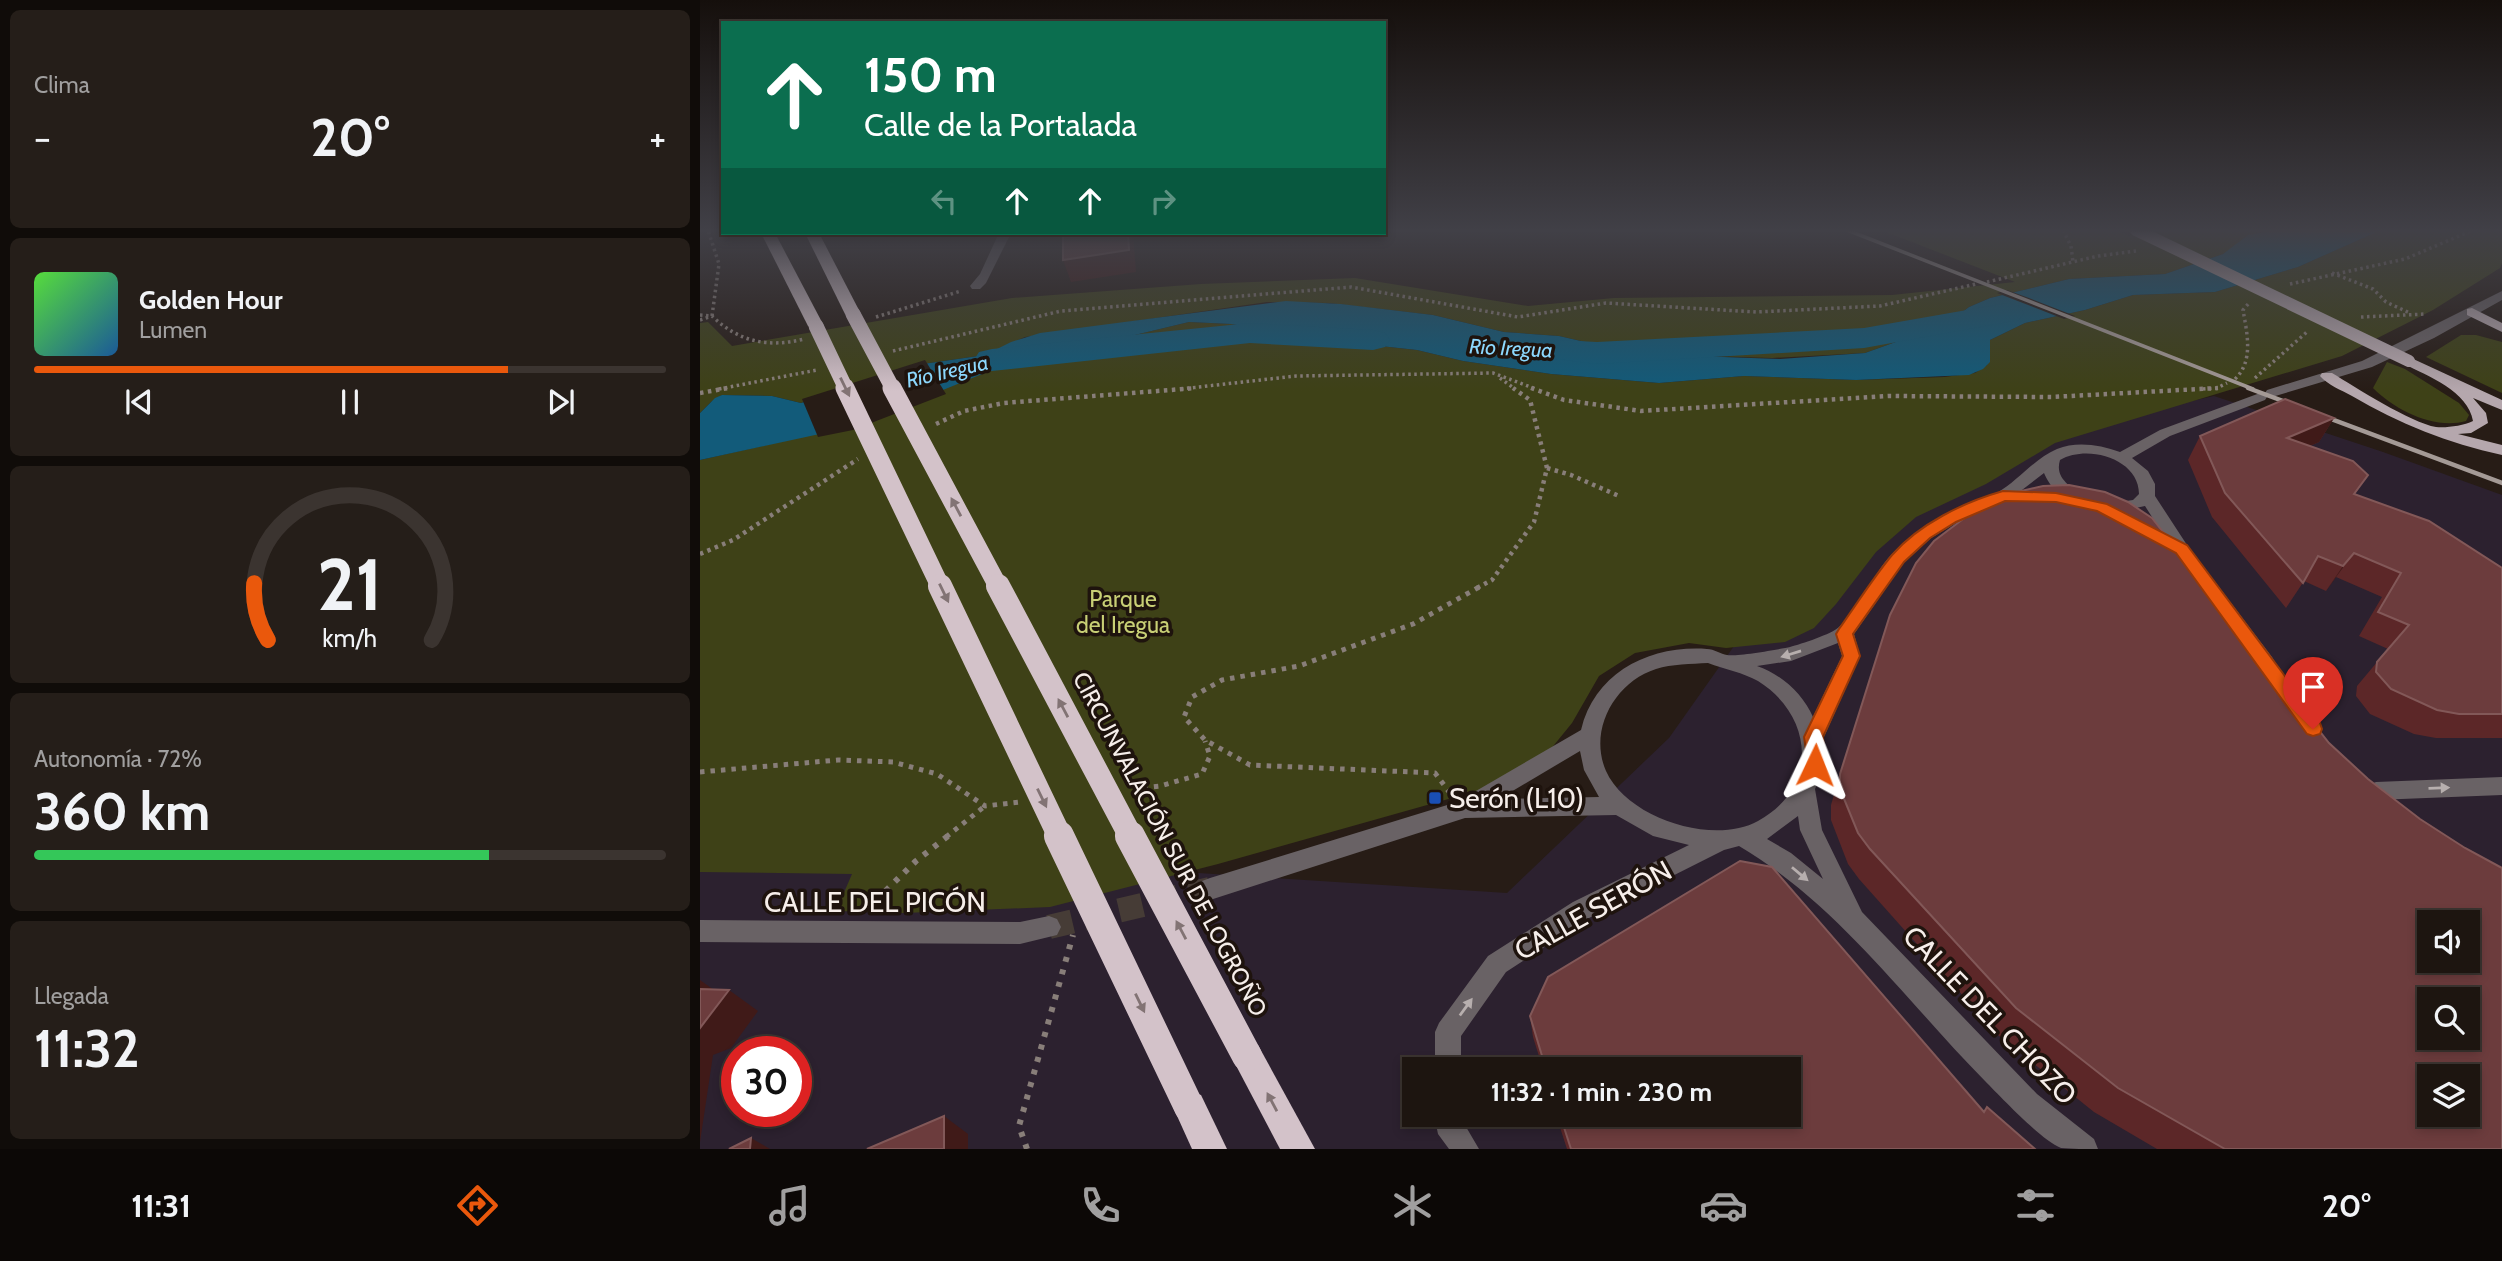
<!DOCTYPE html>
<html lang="es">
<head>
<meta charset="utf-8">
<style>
  :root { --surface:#1d1510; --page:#251e19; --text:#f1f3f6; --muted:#a09f9f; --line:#3b3430; --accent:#ea580c }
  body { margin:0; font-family:Cabin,sans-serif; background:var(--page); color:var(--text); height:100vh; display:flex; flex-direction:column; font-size:26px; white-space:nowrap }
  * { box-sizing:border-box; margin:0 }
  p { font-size:23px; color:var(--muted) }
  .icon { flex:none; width:38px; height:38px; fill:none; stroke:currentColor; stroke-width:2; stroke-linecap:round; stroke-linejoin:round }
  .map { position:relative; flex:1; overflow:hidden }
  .details { display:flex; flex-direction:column; gap:10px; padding:10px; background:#100c09; width:700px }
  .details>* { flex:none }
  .guide { position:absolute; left:21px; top:21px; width:665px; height:214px; border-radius:0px; box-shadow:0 4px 10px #0003,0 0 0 2px var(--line); background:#0b6e4f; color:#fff; overflow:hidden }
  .tools { position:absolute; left:1717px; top:910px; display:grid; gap:14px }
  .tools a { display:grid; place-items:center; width:63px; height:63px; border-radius:0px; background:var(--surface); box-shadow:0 4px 10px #0003,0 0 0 2px var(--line); font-size:35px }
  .speed { position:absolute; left:21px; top:1036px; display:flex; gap:14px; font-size:35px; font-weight:700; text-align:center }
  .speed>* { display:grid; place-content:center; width:91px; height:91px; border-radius:50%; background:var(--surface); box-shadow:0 4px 10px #0003,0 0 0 2px var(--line); line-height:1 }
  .speed .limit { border:10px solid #d22; background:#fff; color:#111 }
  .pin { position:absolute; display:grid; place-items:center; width:60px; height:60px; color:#fff; margin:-72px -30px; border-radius:50% 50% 50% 0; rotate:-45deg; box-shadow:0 0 7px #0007 }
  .pin .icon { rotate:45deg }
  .me { position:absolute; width:77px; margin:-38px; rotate:2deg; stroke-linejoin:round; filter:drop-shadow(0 0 5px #0008) }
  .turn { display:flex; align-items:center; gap:24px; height:147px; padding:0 28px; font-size:32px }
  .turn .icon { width:91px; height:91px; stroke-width:2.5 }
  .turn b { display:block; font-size:49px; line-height:60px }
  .lanes { display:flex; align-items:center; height:66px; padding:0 28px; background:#0003; justify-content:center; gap:35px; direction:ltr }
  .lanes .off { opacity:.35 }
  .big { font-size:52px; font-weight:800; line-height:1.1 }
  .details .tile { flex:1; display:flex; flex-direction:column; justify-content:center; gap:10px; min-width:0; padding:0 24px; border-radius:10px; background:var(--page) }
  .details .dial { align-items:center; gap:0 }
  .dial svg { height:182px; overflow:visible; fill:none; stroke:var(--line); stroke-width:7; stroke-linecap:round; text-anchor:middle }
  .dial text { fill:var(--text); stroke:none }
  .song { display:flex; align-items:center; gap:21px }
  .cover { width:84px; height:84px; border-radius:10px; background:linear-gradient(135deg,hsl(110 70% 55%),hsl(210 70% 35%)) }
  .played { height:7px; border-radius:4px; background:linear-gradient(90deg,var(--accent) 75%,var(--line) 75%) }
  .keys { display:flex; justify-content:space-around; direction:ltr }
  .heat { display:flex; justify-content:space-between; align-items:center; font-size:38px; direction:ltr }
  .charge { height:10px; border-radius:5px; background:linear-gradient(90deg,#34c759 72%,var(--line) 0) }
  .trip { position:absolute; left:702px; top:1057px; width:399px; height:70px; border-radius:0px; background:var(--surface); box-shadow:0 4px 10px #0003,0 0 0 2px var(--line); font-weight:800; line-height:70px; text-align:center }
  .menu { display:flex; height:112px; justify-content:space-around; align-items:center; background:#0c0806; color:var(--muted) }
  .menu .icon { width:49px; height:49px }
  .menu .on { color:var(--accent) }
  .menu b { font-size:32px; color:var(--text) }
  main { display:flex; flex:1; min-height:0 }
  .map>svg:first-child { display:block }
  .industrial { fill:#2c212f; fill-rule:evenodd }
  .green { fill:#3e4117 }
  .water { fill:#125b7a }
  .pier { fill:#271c16 }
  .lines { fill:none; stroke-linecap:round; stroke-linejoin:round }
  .river { fill:#125b7a; fill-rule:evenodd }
  .minor-tunnel { stroke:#463c36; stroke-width:24; stroke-dasharray:24 12; stroke-linecap:butt }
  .path-far3 { stroke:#887e79; stroke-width:3.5; stroke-dasharray:2.5 3.5; stroke-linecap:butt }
  .path-far2 { stroke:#887e79; stroke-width:4.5; stroke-dasharray:3.5 4.5; stroke-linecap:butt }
  .path-far1 { stroke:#887e79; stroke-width:5; stroke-dasharray:4.5 6; stroke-linecap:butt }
  .path { stroke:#887e79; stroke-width:6; stroke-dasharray:5 8; stroke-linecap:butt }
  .minor { fill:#696265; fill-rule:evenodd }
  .major { fill:#b5a7ad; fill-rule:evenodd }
  .highway { fill:#d3c2c9; fill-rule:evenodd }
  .rail-far1 { stroke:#a49a96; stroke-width:3.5 }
  .rail { stroke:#a49a96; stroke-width:4.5 }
  .major-bridge { stroke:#b5a7ad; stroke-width:12 }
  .highway-bridge-far3 { stroke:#d3c2c9; stroke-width:15 }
  .highway-bridge-far2 { stroke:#d3c2c9; stroke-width:19 }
  .highway-bridge-far1 { stroke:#d3c2c9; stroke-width:24 }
  .highway-bridge { stroke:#d3c2c9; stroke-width:30 }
  .wall { fill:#5c2728 }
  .shaded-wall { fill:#401a18 }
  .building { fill:#6c3c3d; stroke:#825858; stroke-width:2; fill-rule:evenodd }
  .oneway { fill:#827374 }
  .oneway2 { fill:#b7afae }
  .route { fill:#ea580c; stroke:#983908; stroke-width:2 }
  .transit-dot { fill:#1a4fb4; stroke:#1e130d; stroke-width:2.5 }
  .labels { text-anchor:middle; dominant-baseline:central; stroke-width:7; stroke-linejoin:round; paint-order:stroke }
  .far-water-label { font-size:21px; font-style:italic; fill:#8cd7fd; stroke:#1e130d }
  .park-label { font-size:23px; fill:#c8cf75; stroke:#1e130d }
  .street-label { font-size:23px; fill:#f6eeea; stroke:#1e130d }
  .near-poi-label { font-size:28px; fill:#f6eeea; stroke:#1e130d; text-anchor:start }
  .near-street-label { font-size:28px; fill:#f6eeea; stroke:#1e130d }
</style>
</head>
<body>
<main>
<section class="details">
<div class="tile"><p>Clima</p>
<div class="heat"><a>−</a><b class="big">20°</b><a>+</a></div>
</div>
<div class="tile">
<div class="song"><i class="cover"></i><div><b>Golden Hour</b><p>Lumen</p></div></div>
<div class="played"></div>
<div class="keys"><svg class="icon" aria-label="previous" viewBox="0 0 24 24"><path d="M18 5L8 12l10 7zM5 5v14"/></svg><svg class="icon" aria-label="pause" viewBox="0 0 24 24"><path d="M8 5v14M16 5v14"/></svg><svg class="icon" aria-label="next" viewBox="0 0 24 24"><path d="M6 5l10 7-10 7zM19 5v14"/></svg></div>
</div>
<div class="tile dial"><svg viewBox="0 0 100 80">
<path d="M14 69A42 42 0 1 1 86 69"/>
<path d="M14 69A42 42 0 0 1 8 44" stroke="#ea580c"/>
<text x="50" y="56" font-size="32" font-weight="700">21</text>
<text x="50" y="72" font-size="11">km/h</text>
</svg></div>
<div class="tile"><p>Autonomía · 72%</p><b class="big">360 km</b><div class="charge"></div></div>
<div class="tile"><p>Llegada</p><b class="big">11:32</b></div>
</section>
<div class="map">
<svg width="1802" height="1149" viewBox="0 0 1802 1149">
  <rect width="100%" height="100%" fill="#271c16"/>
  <path class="industrial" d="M1514,396L1683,452L1802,495V1149H0V841L807,893L969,738L1092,564L1393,423ZM1729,922H1768V961H1729ZM1729,999H1768V1038H1729ZM37,1052H96V1111H37ZM714,1069H1088V1115H714ZM1729,1076H1768V1115H1729Z"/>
  <g class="green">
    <path d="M1181,230H1417L1429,236L1441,230H1578L1556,233L1523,254L1465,274L1369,279L1290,298L1269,307L1236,332L1204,339L1165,353L1072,358L938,354L859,336L804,332L733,315L629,303L567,302L325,337L285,355L223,364L101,403L72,396L22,395L11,402L0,413V323L8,322L32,346L312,298L501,284L655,278L828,306L914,298L1192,295L1315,282Z"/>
    <path d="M1681,230H1802V263L1800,268L1733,310L1642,356L1355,443L1286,484L1216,517L1176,552L1136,604L1114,628L1085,642L1026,648L989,643L935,653L899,676L872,723L850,750L791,787L518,864L350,907L204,913L136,911L152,874L0,872V460L128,431L297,368L489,322L531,324L643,342L717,350L763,361L851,374L959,383L1044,376L1156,380L1244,377L1275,373L1287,365L1290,340L1325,323L1385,310L1433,295L1515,292L1598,267Z"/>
    <path d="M1761,335H1776L1802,342V393L1726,357Z"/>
    <path d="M1687,362L1705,369L1759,403L1769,415L1766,421C1734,430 1695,410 1673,388Z"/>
  </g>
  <path class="water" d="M1578,230H1681L1598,267L1515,292L1433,295L1385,310L1325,323L1290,340V362L1283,369L1269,375L1156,380L1044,376L959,383L851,374L763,361L717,350L643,342L531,324L489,322L297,368L152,427L0,460V413L15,398L22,395L72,396L101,403L223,364L285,355L311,342L340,333L586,301L641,304L733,315L804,332L859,336L938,354L1080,359L1165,353L1204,339L1236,332L1269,307L1290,298L1369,279L1465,274L1523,254L1548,235Z"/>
  <g class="pier">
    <path d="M1307,290L1329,298L1375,316L1364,319L1297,293Z"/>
    <path d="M225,360L246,394L153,430L118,437L102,399Z"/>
  </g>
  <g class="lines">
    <g class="river">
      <path d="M1307,303L1319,306L1324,313L1319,320L1164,348L897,364L848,358L842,351L848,344L860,340L897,342L1164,328Z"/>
      <path d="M550,323L673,330L685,333L690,340L685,347L673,350L550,343L292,371L279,368L274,360L279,352L292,349Z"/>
    </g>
    <path class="minor-tunnel" d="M349,927L510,889"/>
    <g class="path-far3">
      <path d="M1363,230L1371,246L1373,262"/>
      <path d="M1632,273L1673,289L1686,302L1710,313"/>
      <path d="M1287,282L1398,256L1436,251"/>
      <path d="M1590,284L1705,259L1773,230"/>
      <path d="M0,315L12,316L19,264L8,230"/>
      <path d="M176,317L261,291"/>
      <path d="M1661,317L1726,314"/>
      <path d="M0,320L12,316C39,342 68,348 104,339"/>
      <path d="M193,351L361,311L651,287L818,317L906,303L1056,312L1180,306L1276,284"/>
      <path d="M800,378L815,389"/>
      <path d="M1555,378L1608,331"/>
      <path d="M1535,379C1554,361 1547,333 1543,310L1549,303"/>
      <path d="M19,389L117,370"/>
      <path d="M481,389L596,376L793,373L836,389"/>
      <path d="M1503,389L1517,388L1527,383"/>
    </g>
    <g class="path-far2">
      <path d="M831,388L864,400L941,411L1189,396L1352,397L1518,388"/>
      <path d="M0,393L28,388"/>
      <path d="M236,424L264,411L304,403L496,388"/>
      <path d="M847,468L871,475L919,496"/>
      <path d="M0,554L33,540L158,459"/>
      <path d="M777,588L792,580L834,522L847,468L830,400L813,388"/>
    </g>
    <g class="path-far1">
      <path d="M0,772L138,760L193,762L237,774L285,806L320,802"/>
      <path d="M433,789L460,786L502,774L510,756L505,741"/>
      <path d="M750,793L735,773L550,765L505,740L484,717L492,697L522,680L599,666L713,624L781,586"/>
      <path d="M246,837L285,806"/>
    </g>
    <g class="path">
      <path d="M167,909L216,861L248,836"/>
      <path d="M327,1149L319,1126L373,935"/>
    </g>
    <g class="minor">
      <path d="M299,233H311L286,283L280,289H272L270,286L280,274Z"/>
      <path d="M1802,291V300L1734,338L1672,367L1572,397L1565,393L1567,390L1662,361Z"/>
      <path d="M1560,393L1567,397L1565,400L1470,436L1432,458L1448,471L1455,484V496L1487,545L1572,657L1575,662L1572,667L1565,669L1558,667L1475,553L1445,506L1412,513L1406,512L1404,508L1406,504L1433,500L1439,494C1439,459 1388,444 1360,460C1354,480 1373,486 1383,498L1381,502C1364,505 1350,487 1344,473L1309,500L1256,523L1231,538L1204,562L1154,634L1160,656L1123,739L1121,776L1115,789L1122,830L1162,912L1337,1094L1394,1139L1398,1149C1388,1149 1370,1149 1361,1148C1340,1139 1302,1098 1285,1081C1205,1000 1139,905 1039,846L1024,850L889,918L806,972L761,1036V1069H735V1032L739,1023L788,956L873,902L989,845L953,836L916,815L765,818L510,900L502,897L498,889L502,881L510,878L757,802L881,730C895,672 950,645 1007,649C1014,649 1021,654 1027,655C1035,657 1081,649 1090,647C1101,644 1132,634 1139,627C1161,607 1172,575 1192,554C1222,521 1260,513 1297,493C1318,481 1335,458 1357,449C1377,441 1400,445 1420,452L1460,430ZM1138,643L1142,656L1113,717C1103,694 1081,674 1057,666L1091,661ZM1008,663C1024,669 1044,673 1058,681C1114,716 1119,788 1058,821C1013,846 927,818 906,771C888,730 915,682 956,669C972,664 991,664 1008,663ZM880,751L884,770L899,797L799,799ZM1098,816L1100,830L1123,879L1091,853L1067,839Z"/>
      <path d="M1802,777V795L1676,800L1668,797L1665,791L1668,785L1676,782Z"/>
      <path d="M349,916L357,919L361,927L357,935L320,944L0,942V920L320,922Z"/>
      <path d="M734,1115H762V1120L779,1149H749L738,1134Z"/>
    </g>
    <g class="major">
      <path d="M1772,308L1802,323V332L1767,315V309Z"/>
      <path d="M1709,357L1802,400V410L1773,398L1786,413L1788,423L1771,433L1758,434L1802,445V455C1748,443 1699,424 1652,396C1641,390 1628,385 1620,376L1622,373H1632C1655,387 1711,423 1736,427C1746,428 1763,426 1773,421C1768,391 1728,376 1704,364V358Z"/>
    </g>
    <g class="highway">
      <path d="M61,233H75L124,326L122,329L116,331L108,326Z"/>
      <path d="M105,233H119L161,314L158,317H148L145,314Z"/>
      <path d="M547,1040L558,1045L615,1149H580L531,1056L536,1045Z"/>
      <path d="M489,1091L501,1095L527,1149H492L473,1107L477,1095Z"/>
    </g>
    <path class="rail-far1" d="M1147,230L1553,389"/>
    <path class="rail" d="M1548,388L1802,483"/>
    <path class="major-bridge" d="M1436,230L1709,361"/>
    <g class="highway-bridge-far3">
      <path d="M153,314L193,389"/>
      <path d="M116,326L146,389"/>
    </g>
    <g class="highway-bridge-far2">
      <path d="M145,388L241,588"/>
      <path d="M192,388L299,588"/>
    </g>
    <g class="highway-bridge-far1">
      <path d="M240,586L360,837"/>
      <path d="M298,586L431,837"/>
    </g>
    <g class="highway-bridge">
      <path d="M359,836L489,1107"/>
      <path d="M430,836L547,1056"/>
    </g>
  </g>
  <g class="wall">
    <path d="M1634,418L1619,442L1610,446L1668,475L1655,494L1802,568V738H1736L1714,734L1670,714L1656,696L1657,686L1688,649L1659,636L1682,597L1636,577L1626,591L1604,581L1586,608L1512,517L1488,460L1500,436Z"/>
    <path d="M1140,774L1802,1149H1457L1394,1112L1298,1035L1159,879L1148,864L1131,820V805Z"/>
    <path d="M1040,861L1072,867L1284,1112L1287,1107L1335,1149H867L856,1115H1088V1069H843L833,1037L830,1016L848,977Z"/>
  </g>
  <g class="shaded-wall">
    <path d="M428,233H433L436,272L371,282L363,260Z"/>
    <path d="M1634,418L1619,442L1573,462L1587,438Z"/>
    <path d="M1654,553L1636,577L1626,591L1643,566Z"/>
    <path d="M0,980L14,990H29L58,1011L31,1048L13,1055L0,1142Z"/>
    <path d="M244,1116L268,1134V1149H244Z"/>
    <path d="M51,1138L70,1149H50Z"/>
  </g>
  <g class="building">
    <path d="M363,233H428L429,250L363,260Z"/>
    <path d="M1585,399L1634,418L1587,438L1653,461L1668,475L1654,494L1729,521L1802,568V714H1759L1737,710L1691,689L1676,672L1677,662L1709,625L1678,612L1701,573L1654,553L1643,566L1618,556L1603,583L1525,493L1500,436Z"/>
    <path d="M1369,485L1405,492L1428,502L1452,518L1629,743L1668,779L1720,819L1765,848L1802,868V1149H1525L1418,1088L1316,1008L1170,849L1158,833L1140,789V774L1190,615L1216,563L1234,541L1271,513L1304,495L1343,486ZM1729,922H1768V961H1729ZM1729,999H1768V1038H1729ZM1729,1076H1768V1115H1729Z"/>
    <path d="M1040,861L1072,867L1284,1112L1287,1107L1335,1149H871L860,1115H1088V1069H846L830,1016L848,977Z"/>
    <path d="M0,989L29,990L0,1028Z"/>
    <path d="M244,1116V1149H167Z"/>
    <path d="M51,1138L50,1149H29Z"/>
  </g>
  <defs><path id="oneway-solid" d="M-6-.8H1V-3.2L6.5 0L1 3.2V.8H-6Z" transform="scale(1.75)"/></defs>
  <g class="oneway">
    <use href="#oneway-solid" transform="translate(145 387) rotate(64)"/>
    <use href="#oneway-solid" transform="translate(256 507) rotate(-118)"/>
    <use href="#oneway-solid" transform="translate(244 593) rotate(64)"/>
    <use href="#oneway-solid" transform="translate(363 708) rotate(-118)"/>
    <use href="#oneway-solid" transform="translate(342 798) rotate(64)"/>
    <use href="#oneway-solid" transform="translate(481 930) rotate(-118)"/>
    <use href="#oneway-solid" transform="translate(440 1003) rotate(64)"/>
    <use href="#oneway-solid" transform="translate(572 1102) rotate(-118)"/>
  </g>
  <g class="oneway2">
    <use href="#oneway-solid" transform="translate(1091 654) rotate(163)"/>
    <use href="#oneway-solid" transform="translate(1739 788) rotate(-2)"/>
    <use href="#oneway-solid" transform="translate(1100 874) rotate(40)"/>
    <use href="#oneway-solid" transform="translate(766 1007) rotate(-54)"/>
  </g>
  <linearGradient id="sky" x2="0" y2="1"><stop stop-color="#150f0c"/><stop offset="0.59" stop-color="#414047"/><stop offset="1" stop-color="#414047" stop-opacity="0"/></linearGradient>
  <rect width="1802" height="391" fill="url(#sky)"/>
  <path class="route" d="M1303,491L1356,493L1407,504L1487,545L1620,723L1622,729L1620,734L1613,736L1607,734L1476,553L1397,511L1356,502L1305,501L1256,522L1230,538L1204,562L1153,634L1160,656L1123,737L1125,765L1122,771L1115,773L1109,771L1104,737L1143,656L1136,634L1139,629C1156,605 1173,578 1192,555C1219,524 1264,502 1303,491Z"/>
  <rect class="transit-dot" x="728" y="791" width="14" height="14" rx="3.5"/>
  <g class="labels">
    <g class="far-water-label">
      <text transform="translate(811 348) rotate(3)">Río Iregua</text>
      <text transform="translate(247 371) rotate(-13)">Río Iregua</text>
    </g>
    <g class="park-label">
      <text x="423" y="599">Parque<tspan x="423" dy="26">del Iregua</tspan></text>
    </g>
    <g class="street-label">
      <text transform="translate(470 844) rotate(62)">CIRCUNVALACIÓN SUR DE LOGROÑO</text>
    </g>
    <g class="near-poi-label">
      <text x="749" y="798">Serón (L10)</text>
    </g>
    <g class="near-street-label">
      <text x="175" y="902">CALLE DEL PICÓN</text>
      <text transform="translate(893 910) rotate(-29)">CALLE SERÓN</text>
      <text transform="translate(1290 1015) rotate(46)">CALLE DEL CHOZO</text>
    </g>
  </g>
</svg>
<div class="tools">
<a><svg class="icon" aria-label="sound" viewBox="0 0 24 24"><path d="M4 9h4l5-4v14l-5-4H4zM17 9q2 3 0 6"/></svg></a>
<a><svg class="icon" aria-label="search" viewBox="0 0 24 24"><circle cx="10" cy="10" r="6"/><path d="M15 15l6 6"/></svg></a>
<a><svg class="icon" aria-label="layers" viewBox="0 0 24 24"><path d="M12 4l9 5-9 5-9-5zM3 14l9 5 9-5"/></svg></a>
</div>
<div class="speed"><div class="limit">30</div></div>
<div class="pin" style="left:1613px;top:729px;background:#d93025"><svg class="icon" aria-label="arrive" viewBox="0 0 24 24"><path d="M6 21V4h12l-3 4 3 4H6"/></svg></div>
<svg class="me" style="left:1115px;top:765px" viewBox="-20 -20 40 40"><path d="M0-17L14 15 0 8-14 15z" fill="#ea580c" stroke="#fff" stroke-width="4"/></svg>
<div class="trip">11:32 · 1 min · 230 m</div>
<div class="guide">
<div class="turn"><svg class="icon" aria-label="ahead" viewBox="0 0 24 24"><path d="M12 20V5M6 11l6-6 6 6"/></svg><div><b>150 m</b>Calle de la Portalada</div></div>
<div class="lanes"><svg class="icon off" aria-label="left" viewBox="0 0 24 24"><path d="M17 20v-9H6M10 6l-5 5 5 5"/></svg><svg class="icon" aria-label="ahead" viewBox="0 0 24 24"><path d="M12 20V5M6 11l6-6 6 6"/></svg><svg class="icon" aria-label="ahead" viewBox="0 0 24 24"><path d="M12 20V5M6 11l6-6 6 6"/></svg><svg class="icon off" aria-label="right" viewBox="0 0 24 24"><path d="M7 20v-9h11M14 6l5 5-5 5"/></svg></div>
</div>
</div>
</main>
<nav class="menu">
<b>11:31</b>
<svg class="icon on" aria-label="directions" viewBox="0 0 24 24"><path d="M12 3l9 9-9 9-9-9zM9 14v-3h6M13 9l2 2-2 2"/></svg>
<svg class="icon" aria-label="music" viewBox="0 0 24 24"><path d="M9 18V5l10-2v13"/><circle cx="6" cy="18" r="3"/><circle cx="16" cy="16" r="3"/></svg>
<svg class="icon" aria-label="phone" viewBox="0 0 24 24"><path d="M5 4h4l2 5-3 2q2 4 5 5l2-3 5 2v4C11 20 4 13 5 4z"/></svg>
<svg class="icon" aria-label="climate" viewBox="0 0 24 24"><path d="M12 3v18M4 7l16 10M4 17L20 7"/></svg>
<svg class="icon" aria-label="car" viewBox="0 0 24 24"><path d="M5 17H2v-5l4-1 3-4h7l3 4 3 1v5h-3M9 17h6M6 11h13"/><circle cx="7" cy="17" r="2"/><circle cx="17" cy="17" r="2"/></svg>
<svg class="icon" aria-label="filters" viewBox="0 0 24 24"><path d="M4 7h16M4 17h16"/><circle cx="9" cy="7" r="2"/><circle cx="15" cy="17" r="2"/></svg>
<b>20°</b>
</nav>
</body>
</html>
